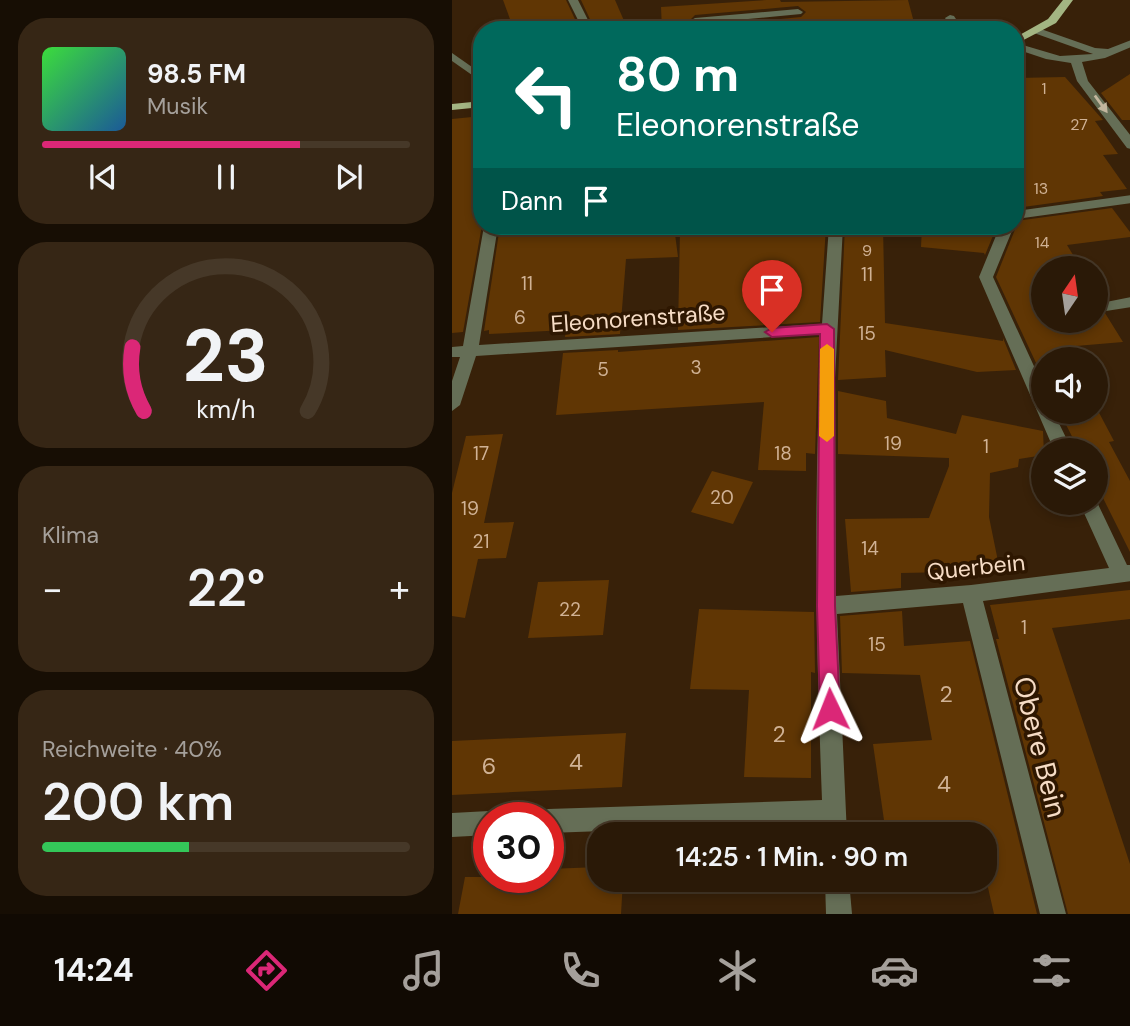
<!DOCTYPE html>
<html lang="de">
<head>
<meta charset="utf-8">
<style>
  :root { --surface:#2a1907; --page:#362615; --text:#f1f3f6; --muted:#a5a09b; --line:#463828; --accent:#db2777 }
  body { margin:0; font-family:"DM Sans",sans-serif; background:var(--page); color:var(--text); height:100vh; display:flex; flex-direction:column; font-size:26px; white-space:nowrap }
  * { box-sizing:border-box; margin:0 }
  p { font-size:23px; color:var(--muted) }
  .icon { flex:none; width:38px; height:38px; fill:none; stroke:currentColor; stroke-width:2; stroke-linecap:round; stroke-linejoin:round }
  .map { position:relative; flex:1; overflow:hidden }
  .details { display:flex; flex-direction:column; gap:18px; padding:18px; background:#170e04; width:452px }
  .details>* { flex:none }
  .top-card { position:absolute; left:21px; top:21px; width:551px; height:214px; border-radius:28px; box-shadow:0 4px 10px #0003,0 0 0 2px var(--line); background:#00695c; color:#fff; overflow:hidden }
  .needle { width:46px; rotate:13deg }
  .controls { position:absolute; left:579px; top:256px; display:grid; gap:14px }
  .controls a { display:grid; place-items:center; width:77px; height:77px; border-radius:50%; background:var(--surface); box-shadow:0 4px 10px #0003,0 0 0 2px var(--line); font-size:35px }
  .speed { position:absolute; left:21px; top:802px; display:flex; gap:14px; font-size:35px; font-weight:700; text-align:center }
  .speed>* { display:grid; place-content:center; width:91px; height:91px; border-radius:50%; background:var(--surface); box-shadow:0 4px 10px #0003,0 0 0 2px var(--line); line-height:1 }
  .speed .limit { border:10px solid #d22; background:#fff; color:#111 }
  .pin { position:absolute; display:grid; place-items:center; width:60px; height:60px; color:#fff; margin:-72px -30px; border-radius:50% 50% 50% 0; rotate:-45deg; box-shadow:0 0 7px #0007 }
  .pin .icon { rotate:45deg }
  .me { position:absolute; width:77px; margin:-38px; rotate:358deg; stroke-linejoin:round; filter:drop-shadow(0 0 5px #0008) }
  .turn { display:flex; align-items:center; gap:24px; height:147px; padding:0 28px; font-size:32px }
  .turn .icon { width:91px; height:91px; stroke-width:2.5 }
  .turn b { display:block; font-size:49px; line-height:60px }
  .then { display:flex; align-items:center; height:66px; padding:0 28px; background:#0003; gap:14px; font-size:26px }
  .big { font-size:52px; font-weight:600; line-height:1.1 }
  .details .card { flex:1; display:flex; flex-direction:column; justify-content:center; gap:10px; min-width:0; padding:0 24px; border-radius:28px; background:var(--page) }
  .details .dial { align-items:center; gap:0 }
  .dial svg { height:182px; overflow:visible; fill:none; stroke:var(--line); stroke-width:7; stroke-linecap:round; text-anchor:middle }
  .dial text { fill:var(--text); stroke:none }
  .song { display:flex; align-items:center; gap:21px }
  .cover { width:84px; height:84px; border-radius:10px; background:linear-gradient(135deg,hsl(120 70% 55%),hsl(210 70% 35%)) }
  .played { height:7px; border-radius:4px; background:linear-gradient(90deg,var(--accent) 70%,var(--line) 70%) }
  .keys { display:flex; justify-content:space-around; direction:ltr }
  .heat { display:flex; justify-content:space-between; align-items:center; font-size:38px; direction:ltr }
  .charge { height:10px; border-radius:5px; background:linear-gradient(90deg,#34c759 40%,var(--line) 0) }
  .trip { position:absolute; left:135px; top:822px; width:410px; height:70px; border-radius:28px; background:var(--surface); box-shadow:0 4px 10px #0003,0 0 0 2px var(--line); font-weight:600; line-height:70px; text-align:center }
  .tabs { display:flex; height:112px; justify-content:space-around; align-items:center; background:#110a03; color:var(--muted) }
  .tabs .icon { width:49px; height:49px }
  .tabs .on { color:var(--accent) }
  .tabs b { font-size:32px; color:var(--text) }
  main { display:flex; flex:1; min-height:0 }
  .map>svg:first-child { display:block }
  .building { fill:#603604; fill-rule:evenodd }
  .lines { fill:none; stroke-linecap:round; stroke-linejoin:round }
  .minor { fill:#656e56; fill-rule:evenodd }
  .major { fill:#a3b582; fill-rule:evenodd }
  .oneway { fill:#c3b69e }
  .route { fill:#db2777; stroke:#8e194d; stroke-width:2 }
  .slow { fill:#f59e0b }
  .labels { text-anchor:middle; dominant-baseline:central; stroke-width:7; stroke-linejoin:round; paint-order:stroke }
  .far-number-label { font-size:16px; fill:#d0b295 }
  .number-label { font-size:19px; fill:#d0b295 }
  .street-label { font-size:23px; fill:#f6dcc5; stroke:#2e1701 }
  .near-number-label { font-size:23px; fill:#d0b295 }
  .near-street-label { font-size:28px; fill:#f6dcc5; stroke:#2e1701 }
</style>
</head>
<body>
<main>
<section class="details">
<div class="card">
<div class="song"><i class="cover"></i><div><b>98.5 FM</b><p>Musik</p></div></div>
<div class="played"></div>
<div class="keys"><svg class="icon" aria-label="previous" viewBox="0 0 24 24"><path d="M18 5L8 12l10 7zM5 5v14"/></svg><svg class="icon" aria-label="pause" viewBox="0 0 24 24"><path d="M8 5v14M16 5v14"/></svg><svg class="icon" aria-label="next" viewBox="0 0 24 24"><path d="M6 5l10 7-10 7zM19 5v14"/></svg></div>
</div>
<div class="card dial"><svg viewBox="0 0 100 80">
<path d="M14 69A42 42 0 1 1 86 69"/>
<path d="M14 69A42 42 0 0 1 9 41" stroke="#db2777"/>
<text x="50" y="56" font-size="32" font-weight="700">23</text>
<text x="50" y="72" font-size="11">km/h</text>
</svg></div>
<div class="card"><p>Klima</p>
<div class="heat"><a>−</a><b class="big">22°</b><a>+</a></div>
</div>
<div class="card"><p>Reichweite · 40%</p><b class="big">200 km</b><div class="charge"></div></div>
</section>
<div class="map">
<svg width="679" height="914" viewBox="0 0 679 914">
  <rect width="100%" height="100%" fill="#382109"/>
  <g class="building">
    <path d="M51,0H114L128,30H62Z"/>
    <path d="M129,0H163L176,30H143Z"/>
    <path d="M315,0H328L329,2L456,0L464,30H210L209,7ZM346,6L354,12L349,17L243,27L236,22L243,15Z"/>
    <path d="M678,74V120H670L649,93Z"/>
    <path d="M613,77L651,120L643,121L666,154L651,155L675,189L648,192L651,196L564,208V78Z"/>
    <path d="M30,116V225L11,332L0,333V119Z"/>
    <path d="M660,208L678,232V237L615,245L629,268H592V320H644V298L646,302L644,306L653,313L671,342L612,347L614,350L631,353V359H592V380L544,277L564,227V221Z"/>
    <path d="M48,226H222L226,257L174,259L168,334L113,337L114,330L37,334V330L32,331Z"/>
    <path d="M310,226H374L368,322L226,330L228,231Z"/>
    <path d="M393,226H431L433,323L551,341V338L564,370L525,372L433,350L434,377L386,380Z"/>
    <path d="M470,226H545L533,255L532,253L469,247Z"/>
    <path d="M367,337L363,454L354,453V471L306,470L312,402L104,415L111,353L166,350V352Z"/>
    <path d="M386,391L434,401L435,418L504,434L510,415L591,431L592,455L567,459L566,467L538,473L537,517L548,571L449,573V588L399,592L393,519L477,518L497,466V458L386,454Z"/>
    <path d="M644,407L662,441L657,442L678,481V552L644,484V450H627L607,411H644Z"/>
    <path d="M51,434L32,523L62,522L54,558L26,559L13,618L0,616V493L14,436Z"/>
    <path d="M260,471L301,482L281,524L239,512Z"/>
    <path d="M157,580L151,635L76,638L86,582Z"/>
    <path d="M678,590V619L600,628L678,864V914H616L544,639H547L538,605Z"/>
    <path d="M247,609L362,612L363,673L359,672V778L292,777L297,690L238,689Z"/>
    <path d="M450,611L452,646L518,641L585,914H542L532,870V835H517L516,828L434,834L421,744L480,740L468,675L390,673L388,616Z"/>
    <path d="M174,733L170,787L0,795V741Z"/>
    <path d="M147,867V880H171L169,914H6L13,877H96V869Z"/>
  </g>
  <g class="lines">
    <g class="minor">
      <path d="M116,0H126L141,30H131Z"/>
      <path d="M346,9L351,12L349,14L243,24L238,21L243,18Z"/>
      <path d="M498,15L502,16L511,30H501L493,18Z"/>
      <path d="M586,28L643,48L656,49L679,40V47L653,58L630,62L636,81L679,136V149L675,148L625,81L619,63L594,59L564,49V43L608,56L641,54L582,33L581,31Z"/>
      <path d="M0,53L30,74V82L0,61Z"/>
      <path d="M679,195V203L564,219V211Z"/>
      <path d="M32,226H46L27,345L370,324L377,226H391L383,378L384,596L519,585L657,568L627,502H644V500L675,565H679V581L531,601L614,914H588L511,603L385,614L395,835H371V823L96,833V817H86L88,813L96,809L370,800C364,644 361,490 370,334L24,356L8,405L0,411V381L8,357H0V347L11,346Z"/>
      <path d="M548,226H562L541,277L592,388V411H601L620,450H602L527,277Z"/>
      <path d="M679,297V307L654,311L647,306L649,303Z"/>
      <path d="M37,811L47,817H37V835L0,837V813Z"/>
      <path d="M373,880H397L400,914H374Z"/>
    </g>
    <g class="major">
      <path d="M611,0H621L604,23L564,44V37L596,19Z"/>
      <path d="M30,101V107L0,110V104Z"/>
    </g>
  </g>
  <defs><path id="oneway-solid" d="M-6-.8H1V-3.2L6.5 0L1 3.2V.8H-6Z" transform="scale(1.75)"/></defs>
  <use class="oneway" href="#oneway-solid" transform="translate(649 104) rotate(54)"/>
  <path class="route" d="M375,324L382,329L383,606L388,709L385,715L378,718L371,715L368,709L365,606L368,334L320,337L313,332L320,328Z"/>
  <path class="slow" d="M375,344L382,349V436L375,442L367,436L368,349Z"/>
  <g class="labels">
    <g class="far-number-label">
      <text x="592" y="88">1</text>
      <text x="627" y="124">27</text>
      <text x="589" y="188">13</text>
      <text x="590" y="242">14</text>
      <text x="415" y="250">9</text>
    </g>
    <g class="number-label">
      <text x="415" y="274">11</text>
      <text x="75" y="283">11</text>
      <text x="68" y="317">6</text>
      <text x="415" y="333">15</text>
      <text x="244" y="367">3</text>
      <text x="151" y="369">5</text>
      <text x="441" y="443">19</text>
      <text x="534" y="446">1</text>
      <text x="29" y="453">17</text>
      <text x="331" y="453">18</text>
      <text x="270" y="497">20</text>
      <text x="18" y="508">19</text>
      <text x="29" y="541">21</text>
      <text x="418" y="548">14</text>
      <text x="118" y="609">22</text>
      <text x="572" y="627">1</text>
      <text x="425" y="644">15</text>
    </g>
    <g class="street-label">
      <text transform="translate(186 318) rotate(-4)">Eleonorenstraße</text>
      <text transform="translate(524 567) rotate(-6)">Querbein</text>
    </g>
    <g class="near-number-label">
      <text x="494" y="694">2</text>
      <text x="327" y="734">2</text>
      <text x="124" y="762">4</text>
      <text x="37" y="766">6</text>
      <text x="492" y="784">4</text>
    </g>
    <g class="near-street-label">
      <text transform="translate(588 747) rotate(76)">Obere Bein</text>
    </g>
  </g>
</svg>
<div class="controls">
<a><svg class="needle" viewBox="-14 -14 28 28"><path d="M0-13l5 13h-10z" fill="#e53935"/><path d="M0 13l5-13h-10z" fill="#a5a09b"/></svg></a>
<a><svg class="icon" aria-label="sound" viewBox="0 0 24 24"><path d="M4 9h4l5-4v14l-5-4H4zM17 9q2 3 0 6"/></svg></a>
<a><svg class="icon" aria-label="layers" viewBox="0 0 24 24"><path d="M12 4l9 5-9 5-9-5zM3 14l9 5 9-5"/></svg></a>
</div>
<div class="speed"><div class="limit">30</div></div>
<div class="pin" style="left:320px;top:332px;background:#d93025"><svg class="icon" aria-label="arrive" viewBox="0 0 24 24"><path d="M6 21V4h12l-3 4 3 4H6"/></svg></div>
<svg class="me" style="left:378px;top:709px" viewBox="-20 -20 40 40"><path d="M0-17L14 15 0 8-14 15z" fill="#db2777" stroke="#fff" stroke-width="4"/></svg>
<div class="trip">14:25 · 1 Min. · 90 m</div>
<div class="top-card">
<div class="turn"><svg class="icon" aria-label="left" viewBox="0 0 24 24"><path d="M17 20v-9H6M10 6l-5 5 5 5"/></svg><div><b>80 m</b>Eleonorenstraße</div></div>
<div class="then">Dann<svg class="icon" aria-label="arrive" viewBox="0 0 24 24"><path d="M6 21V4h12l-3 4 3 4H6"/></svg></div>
</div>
</div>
</main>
<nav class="tabs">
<b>14:24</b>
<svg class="icon on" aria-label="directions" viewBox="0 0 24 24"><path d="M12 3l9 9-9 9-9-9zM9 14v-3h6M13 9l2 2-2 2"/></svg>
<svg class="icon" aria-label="music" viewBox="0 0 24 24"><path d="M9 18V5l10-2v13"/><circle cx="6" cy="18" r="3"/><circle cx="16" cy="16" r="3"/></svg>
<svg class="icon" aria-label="phone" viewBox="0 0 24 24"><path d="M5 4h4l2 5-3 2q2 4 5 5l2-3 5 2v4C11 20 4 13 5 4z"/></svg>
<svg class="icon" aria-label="climate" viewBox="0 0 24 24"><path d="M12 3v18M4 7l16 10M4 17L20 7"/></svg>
<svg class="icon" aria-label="car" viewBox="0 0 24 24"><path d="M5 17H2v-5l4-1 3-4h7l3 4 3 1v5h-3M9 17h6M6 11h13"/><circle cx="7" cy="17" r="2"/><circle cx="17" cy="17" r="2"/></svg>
<svg class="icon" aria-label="filters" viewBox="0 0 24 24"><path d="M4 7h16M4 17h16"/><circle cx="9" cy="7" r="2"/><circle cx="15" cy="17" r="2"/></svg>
</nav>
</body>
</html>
